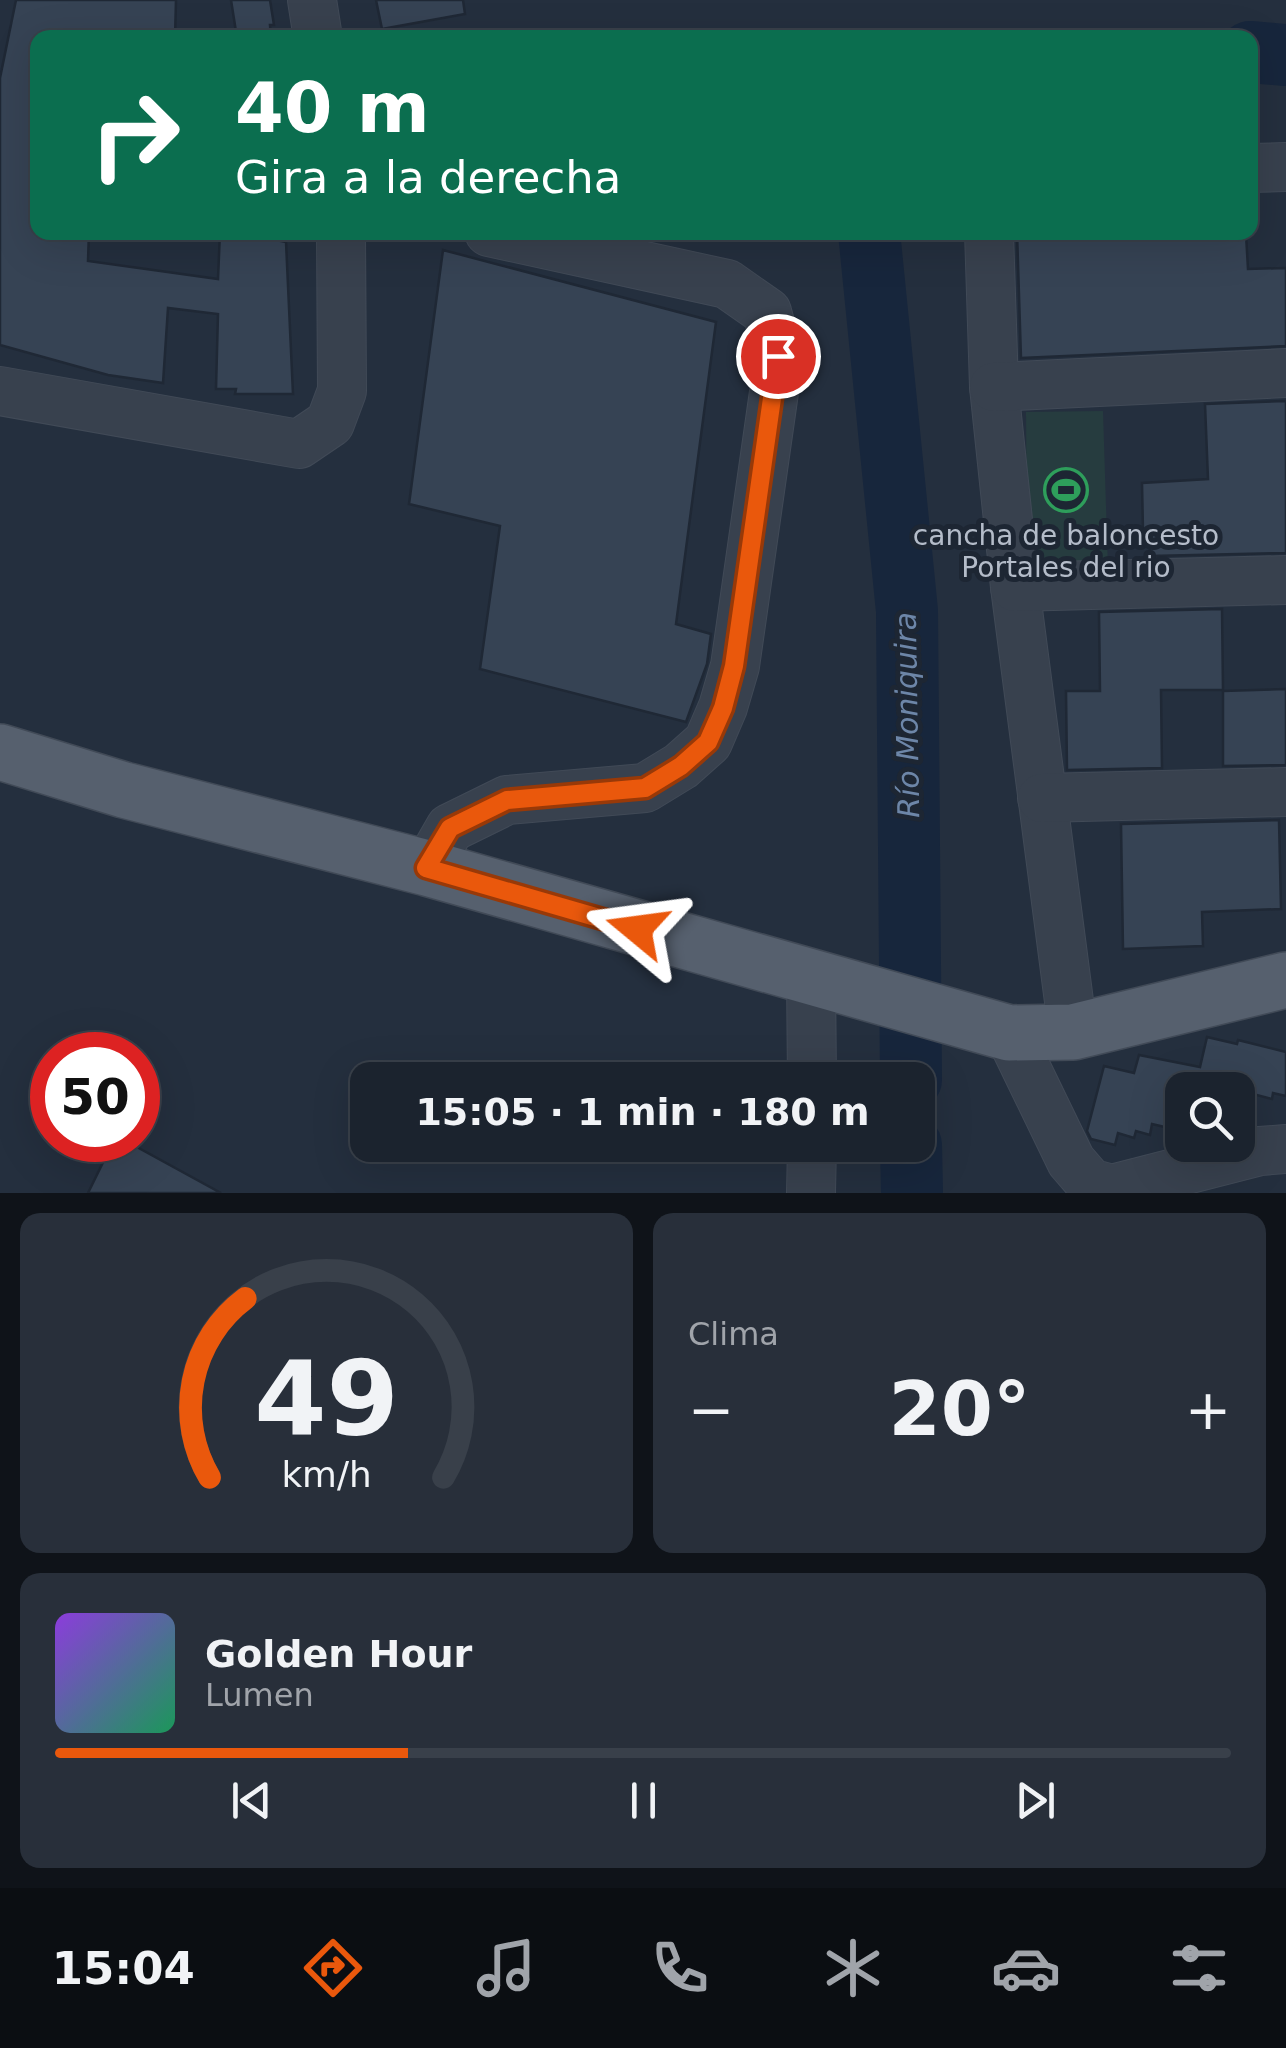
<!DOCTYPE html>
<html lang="es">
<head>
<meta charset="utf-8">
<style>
  :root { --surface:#1b232e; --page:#282f3a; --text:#f1f3f6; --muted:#a0a4aa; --line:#39404a; --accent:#ea580c }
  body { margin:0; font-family:"DejaVu Sans",sans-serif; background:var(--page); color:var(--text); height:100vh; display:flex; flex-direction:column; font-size:38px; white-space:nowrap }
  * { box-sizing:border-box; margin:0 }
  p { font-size:32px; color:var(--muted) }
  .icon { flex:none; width:55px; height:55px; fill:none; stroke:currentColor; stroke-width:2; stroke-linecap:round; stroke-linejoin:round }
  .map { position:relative; height:1193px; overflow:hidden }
  .panel { display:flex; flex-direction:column; gap:20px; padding:20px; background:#0f1319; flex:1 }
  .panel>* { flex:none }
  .hud { position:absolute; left:30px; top:30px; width:1228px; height:210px; border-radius:20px; box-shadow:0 10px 40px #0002,0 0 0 2px var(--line); background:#0b6e4f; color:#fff; overflow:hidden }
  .controls { position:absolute; left:1165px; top:1072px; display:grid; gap:20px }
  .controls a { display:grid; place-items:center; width:90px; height:90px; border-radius:20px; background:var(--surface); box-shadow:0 10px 40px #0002,0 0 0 2px var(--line); font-size:50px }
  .speed { position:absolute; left:30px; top:1032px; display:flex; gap:20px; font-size:50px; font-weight:700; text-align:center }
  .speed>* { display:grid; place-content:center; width:130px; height:130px; border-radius:50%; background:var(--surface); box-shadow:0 10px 40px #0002,0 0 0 2px var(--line); line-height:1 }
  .speed .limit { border:15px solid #d22; background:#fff; color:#111 }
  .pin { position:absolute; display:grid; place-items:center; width:85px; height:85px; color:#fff; margin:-42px; border:5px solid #fff; border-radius:50%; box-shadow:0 2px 10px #0007 }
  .me { position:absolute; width:110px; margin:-55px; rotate:286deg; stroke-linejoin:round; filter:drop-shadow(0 0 8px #0008) }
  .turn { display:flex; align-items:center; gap:35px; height:210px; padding:0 40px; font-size:45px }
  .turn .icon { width:130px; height:130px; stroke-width:2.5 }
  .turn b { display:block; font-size:70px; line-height:85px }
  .big { font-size:75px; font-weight:800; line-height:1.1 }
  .panel .widget { flex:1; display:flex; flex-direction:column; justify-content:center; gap:15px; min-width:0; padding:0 35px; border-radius:20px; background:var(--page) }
  .panel .dial { align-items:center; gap:0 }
  .dial svg { height:260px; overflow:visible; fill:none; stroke:var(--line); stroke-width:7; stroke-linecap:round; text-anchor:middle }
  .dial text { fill:var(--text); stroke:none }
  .song { display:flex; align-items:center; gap:30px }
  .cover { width:120px; height:120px; border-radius:15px; background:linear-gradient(135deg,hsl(270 70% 55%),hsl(150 70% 35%)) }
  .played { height:10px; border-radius:5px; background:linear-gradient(90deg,var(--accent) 30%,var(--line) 30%) }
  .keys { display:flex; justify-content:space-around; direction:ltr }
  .heat { display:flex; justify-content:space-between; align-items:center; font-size:55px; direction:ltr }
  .panel .tiles { flex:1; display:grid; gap:20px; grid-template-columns:1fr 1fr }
  .widget:last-child { grid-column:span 2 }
  .trip { position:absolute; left:350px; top:1062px; width:585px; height:100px; border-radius:20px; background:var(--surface); box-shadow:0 10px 40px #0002,0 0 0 2px var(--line); font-weight:800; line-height:100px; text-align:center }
  .menu { display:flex; height:160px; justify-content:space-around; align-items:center; background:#0b0e12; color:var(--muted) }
  .menu .icon { width:70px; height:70px }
  .menu .on { color:var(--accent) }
  .menu b { font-size:45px; color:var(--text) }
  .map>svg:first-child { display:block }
  .green { fill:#263c3f }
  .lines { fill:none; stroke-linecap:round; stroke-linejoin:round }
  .river { stroke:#17263c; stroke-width:62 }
  .building { fill:#364354; stroke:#1f2835; stroke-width:2.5 }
  .minor-casing { stroke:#414a57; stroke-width:50 }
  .major-casing { stroke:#414a57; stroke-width:58 }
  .minor { stroke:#38414e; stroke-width:48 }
  .major { stroke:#56606e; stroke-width:55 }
  .route-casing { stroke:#983908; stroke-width:25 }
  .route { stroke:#ea580c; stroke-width:18 }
  .labels { text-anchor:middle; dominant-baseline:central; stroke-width:10; stroke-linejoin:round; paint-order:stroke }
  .poi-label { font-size:28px; fill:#b4bcc9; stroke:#1d2633 }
  .water-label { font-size:30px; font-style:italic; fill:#6d86a8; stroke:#1d2633 }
</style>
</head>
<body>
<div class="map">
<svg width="1286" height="1193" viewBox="0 0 1286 1193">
  <rect width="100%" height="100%" fill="#242f3e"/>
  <path class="green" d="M1103,411L1108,569L1027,568L1026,412Z"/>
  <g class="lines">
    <g class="river">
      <path d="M1250,52L1286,55"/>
      <path d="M869,232L907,611L911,1080"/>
      <path d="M911,1145L912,1193"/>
    </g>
  </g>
  <g class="building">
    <path d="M16,0H176L175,38H38V232H89L88,261L218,279L220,232H281V241L286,242L293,394H235L236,389H216L218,314L168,308L163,383L108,375L0,345V78Z"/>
    <path d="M231,0H270L274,25H270L271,38H237Z"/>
    <path d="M376,0H463L465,14L382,29Z"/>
    <path d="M1017,232L1246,234L1248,269L1286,268V346L1021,358Z"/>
    <path d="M443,250L716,322L676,624L711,634L707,664L686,722L480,669L500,526L409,504Z"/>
    <path d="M1286,401V553L1150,556L1149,531H1143L1142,483L1208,479L1205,404Z"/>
    <path d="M1222,609L1223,690H1161L1162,768L1067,770L1066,691H1100L1099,612Z"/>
    <path d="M1286,689V765L1223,766V691Z"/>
    <path d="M1279,820L1281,909L1202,912L1203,946L1123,949L1121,824Z"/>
    <path d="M1207,1037L1237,1044L1238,1040L1286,1052V1096L1273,1093L1272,1099L1238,1090H1182V1125L1170,1122L1169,1128L1152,1124L1150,1135L1136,1131L1134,1138L1118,1133L1115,1145L1091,1139L1087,1131L1104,1066L1134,1073L1139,1055L1200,1067Z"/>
    <path d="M114,1140H124L221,1193H88Z"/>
  </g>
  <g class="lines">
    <g class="minor-casing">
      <g id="minor">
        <path d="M312,0L318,38"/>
        <path d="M1250,168L1286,167"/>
        <path d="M989,232L994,387L1015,587L1073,1032"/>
        <path d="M994,387L1286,373"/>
        <path d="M0,391L299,444L330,423L342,391L341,232"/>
        <path d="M1015,587L1286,580"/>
        <path d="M1042,798L1286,792"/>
        <path d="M427,868L450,828L507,800L645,788L681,766L708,742L723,707L735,666L779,357L767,312L727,284L489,232"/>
        <path d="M811,978L812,1080"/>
        <path d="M1009,1033L1071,1161L1090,1183L1112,1189L1260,1151L1286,1149"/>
        <path d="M811,1193L812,1145"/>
      </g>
    </g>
    <g class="major-casing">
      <path id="major" d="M0,752L124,790L427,868L1009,1033L1073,1032L1286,980"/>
    </g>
    <use href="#minor" class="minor"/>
    <use href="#major" class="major"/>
  </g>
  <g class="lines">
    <g class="route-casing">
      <path id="route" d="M637,929L426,868L450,828L507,800L645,788L681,766L708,742L723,708L734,666L778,356"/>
    </g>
    <use href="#route" class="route"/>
  </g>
  <defs>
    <g id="stadium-ring" transform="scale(2.25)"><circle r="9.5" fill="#1d2633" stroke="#2e9e5b" stroke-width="1.5"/><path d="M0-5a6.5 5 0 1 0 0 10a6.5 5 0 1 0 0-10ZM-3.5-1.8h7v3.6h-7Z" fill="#2e9e5b"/></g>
  </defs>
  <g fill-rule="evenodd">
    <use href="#stadium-ring" x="1066" y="490"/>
  </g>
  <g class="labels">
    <g class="poi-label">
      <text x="1066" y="535">cancha de baloncesto<tspan x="1066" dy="32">Portales del rio</tspan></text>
    </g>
    <g class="water-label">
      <text transform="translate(907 715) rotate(-91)">Río Moniquira</text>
    </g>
  </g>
</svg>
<div class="controls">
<a><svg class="icon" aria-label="search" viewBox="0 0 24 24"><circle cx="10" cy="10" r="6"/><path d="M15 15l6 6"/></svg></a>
</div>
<div class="speed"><div class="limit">50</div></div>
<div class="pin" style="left:778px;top:356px;background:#d93025"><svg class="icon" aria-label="arrive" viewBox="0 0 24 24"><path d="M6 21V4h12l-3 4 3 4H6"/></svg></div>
<svg class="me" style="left:637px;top:929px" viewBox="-20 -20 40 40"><path d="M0-17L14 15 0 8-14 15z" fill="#ea580c" stroke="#fff" stroke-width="4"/></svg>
<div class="trip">15:05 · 1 min · 180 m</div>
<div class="hud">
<div class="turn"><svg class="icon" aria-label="right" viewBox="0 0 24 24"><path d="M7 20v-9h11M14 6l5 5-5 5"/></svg><div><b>40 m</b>Gira a la derecha</div></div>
</div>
</div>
<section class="panel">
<div class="tiles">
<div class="widget dial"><svg viewBox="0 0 100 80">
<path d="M14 69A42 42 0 1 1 86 69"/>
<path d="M14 69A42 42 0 0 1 25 14" stroke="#ea580c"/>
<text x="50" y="56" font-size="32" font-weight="700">49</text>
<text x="50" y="72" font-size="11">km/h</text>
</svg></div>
<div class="widget"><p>Clima</p>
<div class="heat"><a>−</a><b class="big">20°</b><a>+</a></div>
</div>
<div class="widget">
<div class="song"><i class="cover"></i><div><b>Golden Hour</b><p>Lumen</p></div></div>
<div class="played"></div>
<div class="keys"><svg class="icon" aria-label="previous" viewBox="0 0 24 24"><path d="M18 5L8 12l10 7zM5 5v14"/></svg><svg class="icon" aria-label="pause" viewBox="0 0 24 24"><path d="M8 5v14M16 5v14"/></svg><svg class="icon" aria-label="next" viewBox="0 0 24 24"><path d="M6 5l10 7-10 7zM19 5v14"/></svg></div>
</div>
</div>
</section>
<nav class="menu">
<b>15:04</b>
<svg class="icon on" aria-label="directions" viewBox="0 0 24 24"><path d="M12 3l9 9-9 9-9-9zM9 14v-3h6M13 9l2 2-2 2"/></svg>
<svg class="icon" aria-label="music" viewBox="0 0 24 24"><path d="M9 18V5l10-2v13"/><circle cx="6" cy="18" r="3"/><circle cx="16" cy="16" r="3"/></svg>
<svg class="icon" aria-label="phone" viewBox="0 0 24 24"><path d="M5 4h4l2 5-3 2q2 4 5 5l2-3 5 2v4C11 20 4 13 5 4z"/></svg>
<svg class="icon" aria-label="climate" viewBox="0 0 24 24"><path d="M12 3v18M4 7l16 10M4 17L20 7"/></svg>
<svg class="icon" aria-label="car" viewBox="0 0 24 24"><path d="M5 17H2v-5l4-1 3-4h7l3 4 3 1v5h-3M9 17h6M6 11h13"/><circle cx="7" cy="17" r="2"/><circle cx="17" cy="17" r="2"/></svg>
<svg class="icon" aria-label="filters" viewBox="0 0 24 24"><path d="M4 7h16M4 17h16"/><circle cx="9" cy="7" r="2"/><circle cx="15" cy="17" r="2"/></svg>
</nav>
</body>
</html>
